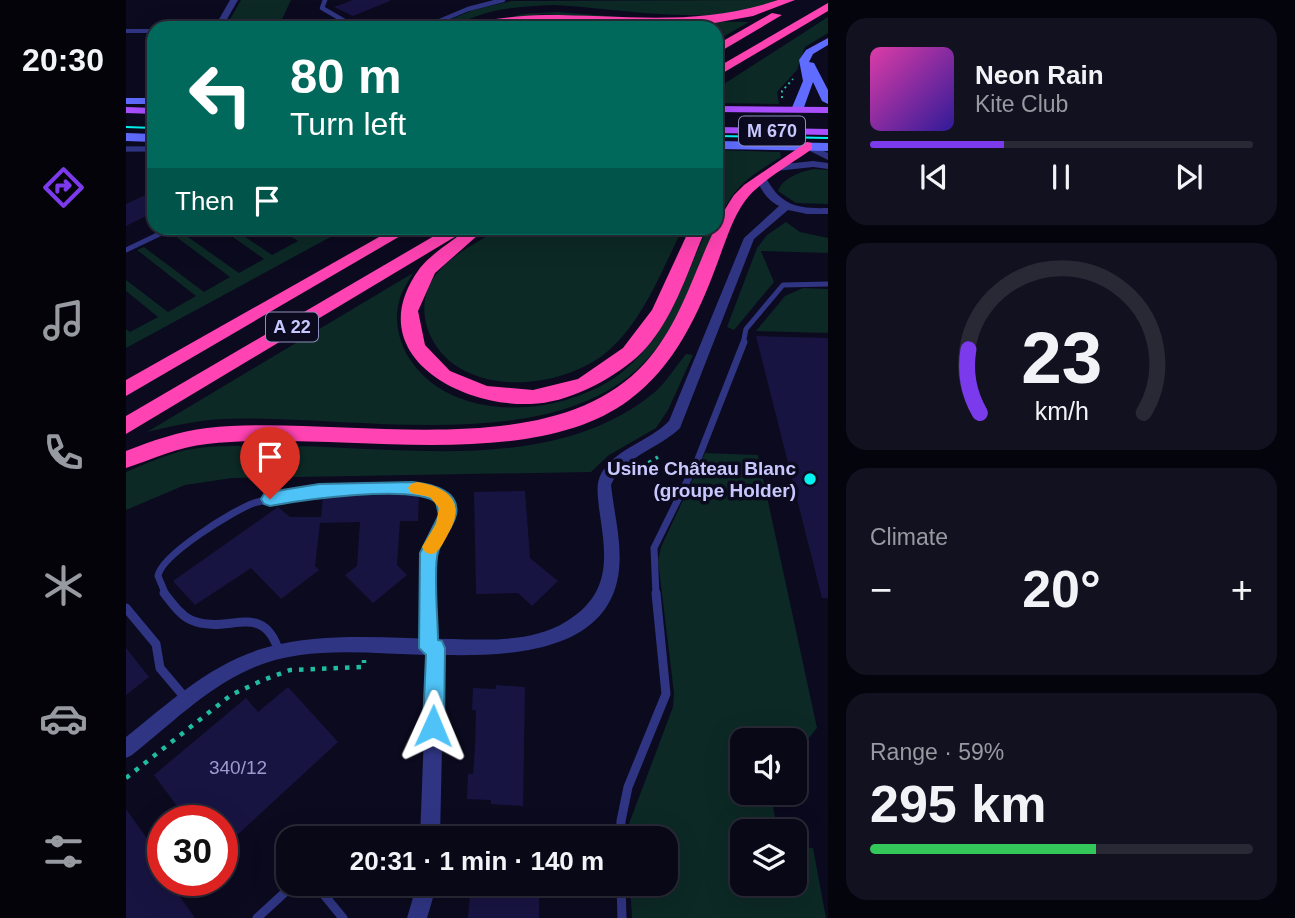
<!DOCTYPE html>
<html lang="en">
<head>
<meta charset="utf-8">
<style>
  :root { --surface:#080817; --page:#111120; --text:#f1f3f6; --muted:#989aa1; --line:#292936; --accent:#7c3aed }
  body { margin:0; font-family:Helvetica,sans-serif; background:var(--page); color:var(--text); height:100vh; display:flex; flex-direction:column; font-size:26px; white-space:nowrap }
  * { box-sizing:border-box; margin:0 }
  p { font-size:23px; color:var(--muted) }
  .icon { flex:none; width:38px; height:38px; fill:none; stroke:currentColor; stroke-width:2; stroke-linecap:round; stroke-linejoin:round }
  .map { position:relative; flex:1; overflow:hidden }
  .sheet { display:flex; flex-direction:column; gap:18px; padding:18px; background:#04040d; width:467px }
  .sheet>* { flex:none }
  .hud { position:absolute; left:21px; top:21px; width:576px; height:214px; border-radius:21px; box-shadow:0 7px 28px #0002,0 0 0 2px var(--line); background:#00695c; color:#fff; overflow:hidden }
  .buttons { position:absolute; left:604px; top:728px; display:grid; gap:14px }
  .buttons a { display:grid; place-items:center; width:77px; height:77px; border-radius:14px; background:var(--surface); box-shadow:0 7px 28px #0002,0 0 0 2px var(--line); font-size:35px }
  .speed { position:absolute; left:21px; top:805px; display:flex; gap:14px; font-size:35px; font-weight:700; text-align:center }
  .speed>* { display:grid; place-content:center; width:91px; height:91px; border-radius:50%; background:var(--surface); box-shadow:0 7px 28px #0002,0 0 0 2px var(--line); line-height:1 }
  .speed .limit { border:10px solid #d22; background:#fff; color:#111 }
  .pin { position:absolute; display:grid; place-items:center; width:60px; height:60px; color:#fff; margin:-72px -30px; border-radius:50% 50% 50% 0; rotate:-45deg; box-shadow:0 0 7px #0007 }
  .pin .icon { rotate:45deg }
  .me { position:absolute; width:77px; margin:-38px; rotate:1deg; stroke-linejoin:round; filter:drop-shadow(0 0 5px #0008) }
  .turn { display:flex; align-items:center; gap:24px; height:147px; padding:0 28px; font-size:32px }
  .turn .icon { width:91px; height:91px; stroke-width:2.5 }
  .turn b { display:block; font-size:49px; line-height:60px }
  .then { display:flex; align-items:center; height:66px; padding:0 28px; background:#0003; gap:14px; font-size:26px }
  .big { font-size:52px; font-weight:800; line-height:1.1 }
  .sheet .widget { flex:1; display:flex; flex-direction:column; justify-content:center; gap:10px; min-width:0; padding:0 24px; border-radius:21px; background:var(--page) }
  .sheet .dial { align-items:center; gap:0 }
  .dial svg { height:182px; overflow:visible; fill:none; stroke:var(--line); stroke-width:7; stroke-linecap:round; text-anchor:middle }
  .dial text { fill:var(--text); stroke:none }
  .song { display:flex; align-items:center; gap:21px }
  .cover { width:84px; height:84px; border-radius:10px; background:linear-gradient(135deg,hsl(320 70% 55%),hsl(250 70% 35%)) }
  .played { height:7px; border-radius:4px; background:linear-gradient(90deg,var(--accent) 35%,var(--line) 35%) }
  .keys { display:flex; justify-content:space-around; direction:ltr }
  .heat { display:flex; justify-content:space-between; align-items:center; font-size:38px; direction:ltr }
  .charge { height:10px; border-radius:5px; background:linear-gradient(90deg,#34c759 59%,var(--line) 0) }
  .trip { position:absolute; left:150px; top:826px; width:402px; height:70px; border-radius:21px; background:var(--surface); box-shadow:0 7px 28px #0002,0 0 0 2px var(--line); font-weight:800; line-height:70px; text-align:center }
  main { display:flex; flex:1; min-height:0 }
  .tab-bar { display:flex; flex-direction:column; width:126px; justify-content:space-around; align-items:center; background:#030309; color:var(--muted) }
  .tab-bar .icon { width:49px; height:49px }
  .tab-bar .selected { color:var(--accent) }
  .tab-bar b { font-size:32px; color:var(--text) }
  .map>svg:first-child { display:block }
  .green { fill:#0c2925 }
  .building { fill:#181442 }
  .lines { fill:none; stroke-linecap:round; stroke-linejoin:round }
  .path-far2 { stroke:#20bba1; stroke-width:2; stroke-dasharray:2 3.5; stroke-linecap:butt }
  .path-far1 { stroke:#20bba1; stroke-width:3.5; stroke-dasharray:3.5 5; stroke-linecap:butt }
  .path { stroke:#20bba1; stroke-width:4.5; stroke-dasharray:4.5 7; stroke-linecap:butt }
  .lane-far3 { stroke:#2f3583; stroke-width:4.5 }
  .lane-far2 { stroke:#2f3583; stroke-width:5 }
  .lane-far1 { stroke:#2f3583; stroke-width:7 }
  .lane { stroke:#2f3583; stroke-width:9 }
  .street { fill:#2f3583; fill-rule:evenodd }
  .secondary { fill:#5f6cff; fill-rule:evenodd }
  .primary { fill:#aa4fff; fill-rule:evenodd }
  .highway { fill:#ff43b2; fill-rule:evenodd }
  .tram { stroke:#00f3f0; stroke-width:2 }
  .route { fill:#4fc3f7; stroke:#337fa1; stroke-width:2 }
  .slow { fill:#f59e0b }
  .poi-dot { fill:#00f3f0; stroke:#0b0a1f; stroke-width:2.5 }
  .labels { text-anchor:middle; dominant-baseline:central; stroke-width:7; stroke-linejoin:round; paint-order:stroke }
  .shield { fill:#0b0a1f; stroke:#8f8fbc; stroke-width:2 }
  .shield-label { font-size:18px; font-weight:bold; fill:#c8c8ff }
  .poi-label { font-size:19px; font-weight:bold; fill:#c8c8ff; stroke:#0b0a1f; text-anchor:end }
  .near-number-label { font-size:19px; fill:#9c9bd0 }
</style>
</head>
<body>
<main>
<nav class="tab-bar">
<b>20:30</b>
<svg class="icon selected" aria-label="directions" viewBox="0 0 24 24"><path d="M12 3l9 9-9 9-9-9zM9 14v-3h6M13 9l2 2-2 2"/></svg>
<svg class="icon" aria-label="music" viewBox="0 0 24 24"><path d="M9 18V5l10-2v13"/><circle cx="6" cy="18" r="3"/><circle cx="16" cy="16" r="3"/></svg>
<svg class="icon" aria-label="phone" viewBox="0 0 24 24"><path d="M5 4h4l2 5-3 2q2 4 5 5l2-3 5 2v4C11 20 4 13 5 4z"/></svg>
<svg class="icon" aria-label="climate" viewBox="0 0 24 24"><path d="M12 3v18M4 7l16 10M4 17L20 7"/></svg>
<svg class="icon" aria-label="car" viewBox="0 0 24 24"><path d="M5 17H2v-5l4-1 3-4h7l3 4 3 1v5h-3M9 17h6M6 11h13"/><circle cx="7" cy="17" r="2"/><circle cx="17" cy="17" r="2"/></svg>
<svg class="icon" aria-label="filters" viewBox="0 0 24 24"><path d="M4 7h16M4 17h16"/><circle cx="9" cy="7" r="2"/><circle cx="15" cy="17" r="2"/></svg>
</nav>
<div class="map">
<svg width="702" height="918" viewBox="0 0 702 918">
  <rect width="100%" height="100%" fill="#0b0a1f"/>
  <g class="green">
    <path d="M115,0H165L152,28H99Z"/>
    <path d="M651,0C596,29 491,8 428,5C408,6 387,7 368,11C346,16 327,28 304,28L347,10L386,1Z"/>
    <path d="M431,12L544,21L623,22L590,41V28H494L456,17L416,14L344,28L397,14Z"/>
    <path d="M702,17V33L679,47L671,70L651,92L653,104L590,103V89Z"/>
    <path d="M396,21L456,23L478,28H372Z"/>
    <path d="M590,150L654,152L655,157C618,180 608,186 590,226Z"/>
    <path d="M688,169L702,170V204L670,203L652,191C656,178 676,171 688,169Z"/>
    <path d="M660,222L674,232L702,238V253L635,251L648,282L608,330L601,327L631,248L641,235Z"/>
    <path d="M94,228H106L146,255L172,241L152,228H164L179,237L196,228H221L0,348V329L4,332L32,317L0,291V280L42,312L70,296L11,250L18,247L78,292L104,277L45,233L52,230L113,273L138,259Z"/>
    <path d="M375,228H557C536,269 518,320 482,351C435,392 328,400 302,330C296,313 297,295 307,279C322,256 352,242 375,228Z"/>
    <path d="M582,228H589C571,271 556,319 525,355C434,462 224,413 99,419C72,420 46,426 21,432L287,273C282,282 275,292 273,302C268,321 273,342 283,358C327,426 437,417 495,373C540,338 558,278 582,228Z"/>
    <path d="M677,288L702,289V333L630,331L659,296Z"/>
    <path d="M560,354L567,355L542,410L530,428L483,455L465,472L106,478L59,485L0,510V472C19,464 39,455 60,450C84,445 110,446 134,446C260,443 425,480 530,391C541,381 550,366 560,354Z"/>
    <path d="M579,453L632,455L691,728L669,755L668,740H616V793H644L652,831H616V884H668L669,847L687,848L700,918H506L504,884H541V838H501V829L547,707L548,693L532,561L535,547Z"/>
  </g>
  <g class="building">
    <path d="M227,0H264V1L227,16L208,7Z"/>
    <path d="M28,191V212L0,226V204Z"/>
    <path d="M630,336L702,338V598H696Z"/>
    <path d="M399,491L404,558L432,581L406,606L392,593L350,594L348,492Z"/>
    <path d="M284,494L293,495L292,521H274L271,565L281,575L247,603L219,575L231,566L234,522L194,523L189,566L193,570L155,599L125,568L69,605L47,581L152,507L164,517H195L197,497Z"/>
    <path d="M0,648L23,677L0,695Z"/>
    <path d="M370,685L399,687L397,806L365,804V800L341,799L342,774H347L349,746L350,710H346L347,688L370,689Z"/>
    <path d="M162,687L212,742L96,849V821H62L28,775L120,698L132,712Z"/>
    <path d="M0,809L37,861V880H42L69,918H0Z"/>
    <path d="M345,884H413V918H342Z"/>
  </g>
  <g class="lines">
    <path class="path-far2" d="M656,98V91L667,79"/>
    <path class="path-far1" d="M515,467L532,457"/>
    <path class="path" d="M0,778L105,695L137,680L164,670L238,667V660"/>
    <g class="lane-far3">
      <path d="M199,0L196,8L227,26"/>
      <path d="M297,28L342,9L377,0"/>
      <path d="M0,149H28"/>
    </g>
    <g class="lane-far2">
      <path d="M0,149H28"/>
      <path d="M0,250L46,228"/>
      <path d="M617,344L620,329L657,285L702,284"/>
    </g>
    <g class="lane-far1">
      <path d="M40,595L32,576C35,555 108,510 128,503C157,494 299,475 317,498C332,518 307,534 303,552C299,565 301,581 301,595"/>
      <path d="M530,595L528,548L572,459L618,342"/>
    </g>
    <g class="lane">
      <path d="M38,593C46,603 54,615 65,620C102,636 137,599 153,652"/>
      <path d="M301,593L303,647"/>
      <path d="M0,608L30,644L34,668L61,700"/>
      <path d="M494,838L495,821L502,787L540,694L530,593"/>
      <path d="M189,884L217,918"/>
      <path d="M495,884L496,918"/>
      <path d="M131,918L168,884"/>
    </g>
    <g class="street">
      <path d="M104,0H112L96,28H88Z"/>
      <rect x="0" y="29" width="28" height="4"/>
      <path d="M681,143L702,153V160L678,148V144Z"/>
      <path d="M687,161L702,163V169L687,167L650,171L645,168L650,165Z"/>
      <path d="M631,176H639C654,205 670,209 702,208V214H681L662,210L628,239L554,428C534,448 496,457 485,485C488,513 496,542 493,570C484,654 381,656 318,655L314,838H294L301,655C243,654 177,644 122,670C78,690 43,726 6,755L0,758V737C44,702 86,662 142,647C202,631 266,639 327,639C365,640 408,642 441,621C487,592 480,555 473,508C472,495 469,484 476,472C491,448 524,441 543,421L618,238L653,206C641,200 635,190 630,178Z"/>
      <path d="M291,884H311L301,918H281Z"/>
    </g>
    <g class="secondary">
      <path d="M702,38V45L687,54L683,62L688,63L702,90V104L696,101L687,82L677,110L667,112L665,110L677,81L673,60L680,50Z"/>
      <rect x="0" y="98" width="28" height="6"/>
      <path d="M0,133L28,134V142L0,141Z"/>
      <path d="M590,141L702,143V151L590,149Z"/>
    </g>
    <g class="primary">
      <path d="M590,106L702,107V113L590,112Z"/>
      <path d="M0,107L28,108V114L0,113Z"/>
      <path d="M590,127L702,129V135L590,133Z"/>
    </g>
    <g class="highway">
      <path d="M652,0H669L627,16L583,24L542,26L418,22L328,28L334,25C362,20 390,15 419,15C501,15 573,27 652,0Z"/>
      <path d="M702,3V11L590,77V68Z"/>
      <path d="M646,13L656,15L590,54V45Z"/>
      <path d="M681,142L686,143V149C667,163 632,182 619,201C606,219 599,243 591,264C572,315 548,367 503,400C402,476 203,429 81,444C52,447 27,459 0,468V451C26,441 53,431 81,428C212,413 423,469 519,363C563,314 572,248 608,195L618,185Z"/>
      <path d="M269,228H288L0,396V380Z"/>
      <path d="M327,228L334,232L332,235L0,434V416L320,229Z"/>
      <path d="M343,228H360L309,273L292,311L299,345L324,371L361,386L407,390L452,379L497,348L526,310L564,228H580C562,270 546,326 510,358C483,381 441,403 405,404C330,407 233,351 294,268C306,253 328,240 343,228Z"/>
    </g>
    <g class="tram">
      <path d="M0,127L28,128"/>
      <path d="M590,136L702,138"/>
    </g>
  </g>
  <path class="route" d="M287,482C305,484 338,491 329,518C325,530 315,540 312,552C307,568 312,620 312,640L316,641L319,648L318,726L315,733L307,736L300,733L297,726L300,655L293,648L294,553L313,515L310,502C286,484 175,500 144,506L138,504L135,499L138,494L144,492L193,484Z"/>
  <path class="slow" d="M291,482C322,487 341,502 322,534C319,540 314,550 309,553C305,555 303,554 299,552L296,547L310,524L313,508L304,497L285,493L282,488L285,484Z"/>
  <circle class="poi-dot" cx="684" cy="479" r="7"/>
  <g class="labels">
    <g class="shield">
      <rect x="613" y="116.5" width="66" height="29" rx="5"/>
      <rect x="140" y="312.5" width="52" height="29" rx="5"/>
    </g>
    <g class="shield-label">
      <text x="646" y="131">M 670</text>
      <text x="166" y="327">A 22</text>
    </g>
    <g class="poi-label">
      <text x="670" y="468">Usine Château Blanc<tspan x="670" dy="22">(groupe Holder)</tspan></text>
    </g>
    <g class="near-number-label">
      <text x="112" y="767">340/12</text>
    </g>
  </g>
</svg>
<div class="buttons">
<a><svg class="icon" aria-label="sound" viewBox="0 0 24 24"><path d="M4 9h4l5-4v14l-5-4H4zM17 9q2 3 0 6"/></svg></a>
<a><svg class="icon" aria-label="layers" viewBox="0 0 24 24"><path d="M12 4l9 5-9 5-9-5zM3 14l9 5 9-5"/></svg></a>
</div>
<div class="speed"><div class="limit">30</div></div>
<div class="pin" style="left:144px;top:499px;background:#d93025"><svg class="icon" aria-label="arrive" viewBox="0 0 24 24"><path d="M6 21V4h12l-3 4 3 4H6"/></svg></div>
<svg class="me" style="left:307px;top:726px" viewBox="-20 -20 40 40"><path d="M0-17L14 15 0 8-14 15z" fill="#4fc3f7" stroke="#fff" stroke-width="4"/></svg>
<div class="trip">20:31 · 1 min · 140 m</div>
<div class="hud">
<div class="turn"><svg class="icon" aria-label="left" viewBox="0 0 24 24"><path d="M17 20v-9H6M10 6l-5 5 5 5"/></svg><div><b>80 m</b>Turn left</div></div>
<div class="then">Then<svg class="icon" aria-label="arrive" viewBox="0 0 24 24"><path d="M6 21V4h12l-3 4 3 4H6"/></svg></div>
</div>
</div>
<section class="sheet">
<div class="widget">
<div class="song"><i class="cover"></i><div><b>Neon Rain</b><p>Kite Club</p></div></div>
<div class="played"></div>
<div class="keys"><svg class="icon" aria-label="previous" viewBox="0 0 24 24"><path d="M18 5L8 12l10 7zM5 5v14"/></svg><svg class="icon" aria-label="pause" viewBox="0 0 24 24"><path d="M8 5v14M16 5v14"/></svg><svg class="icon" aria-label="next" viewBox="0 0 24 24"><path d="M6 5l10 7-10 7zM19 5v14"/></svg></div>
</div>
<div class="widget dial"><svg viewBox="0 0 100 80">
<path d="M14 69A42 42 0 1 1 86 69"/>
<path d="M14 69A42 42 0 0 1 9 41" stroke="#7c3aed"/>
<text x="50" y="56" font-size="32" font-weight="700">23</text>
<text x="50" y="72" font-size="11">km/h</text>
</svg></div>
<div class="widget"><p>Climate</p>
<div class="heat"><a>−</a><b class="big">20°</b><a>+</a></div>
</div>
<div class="widget"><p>Range · 59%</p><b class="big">295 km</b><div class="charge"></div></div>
</section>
</main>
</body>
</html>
